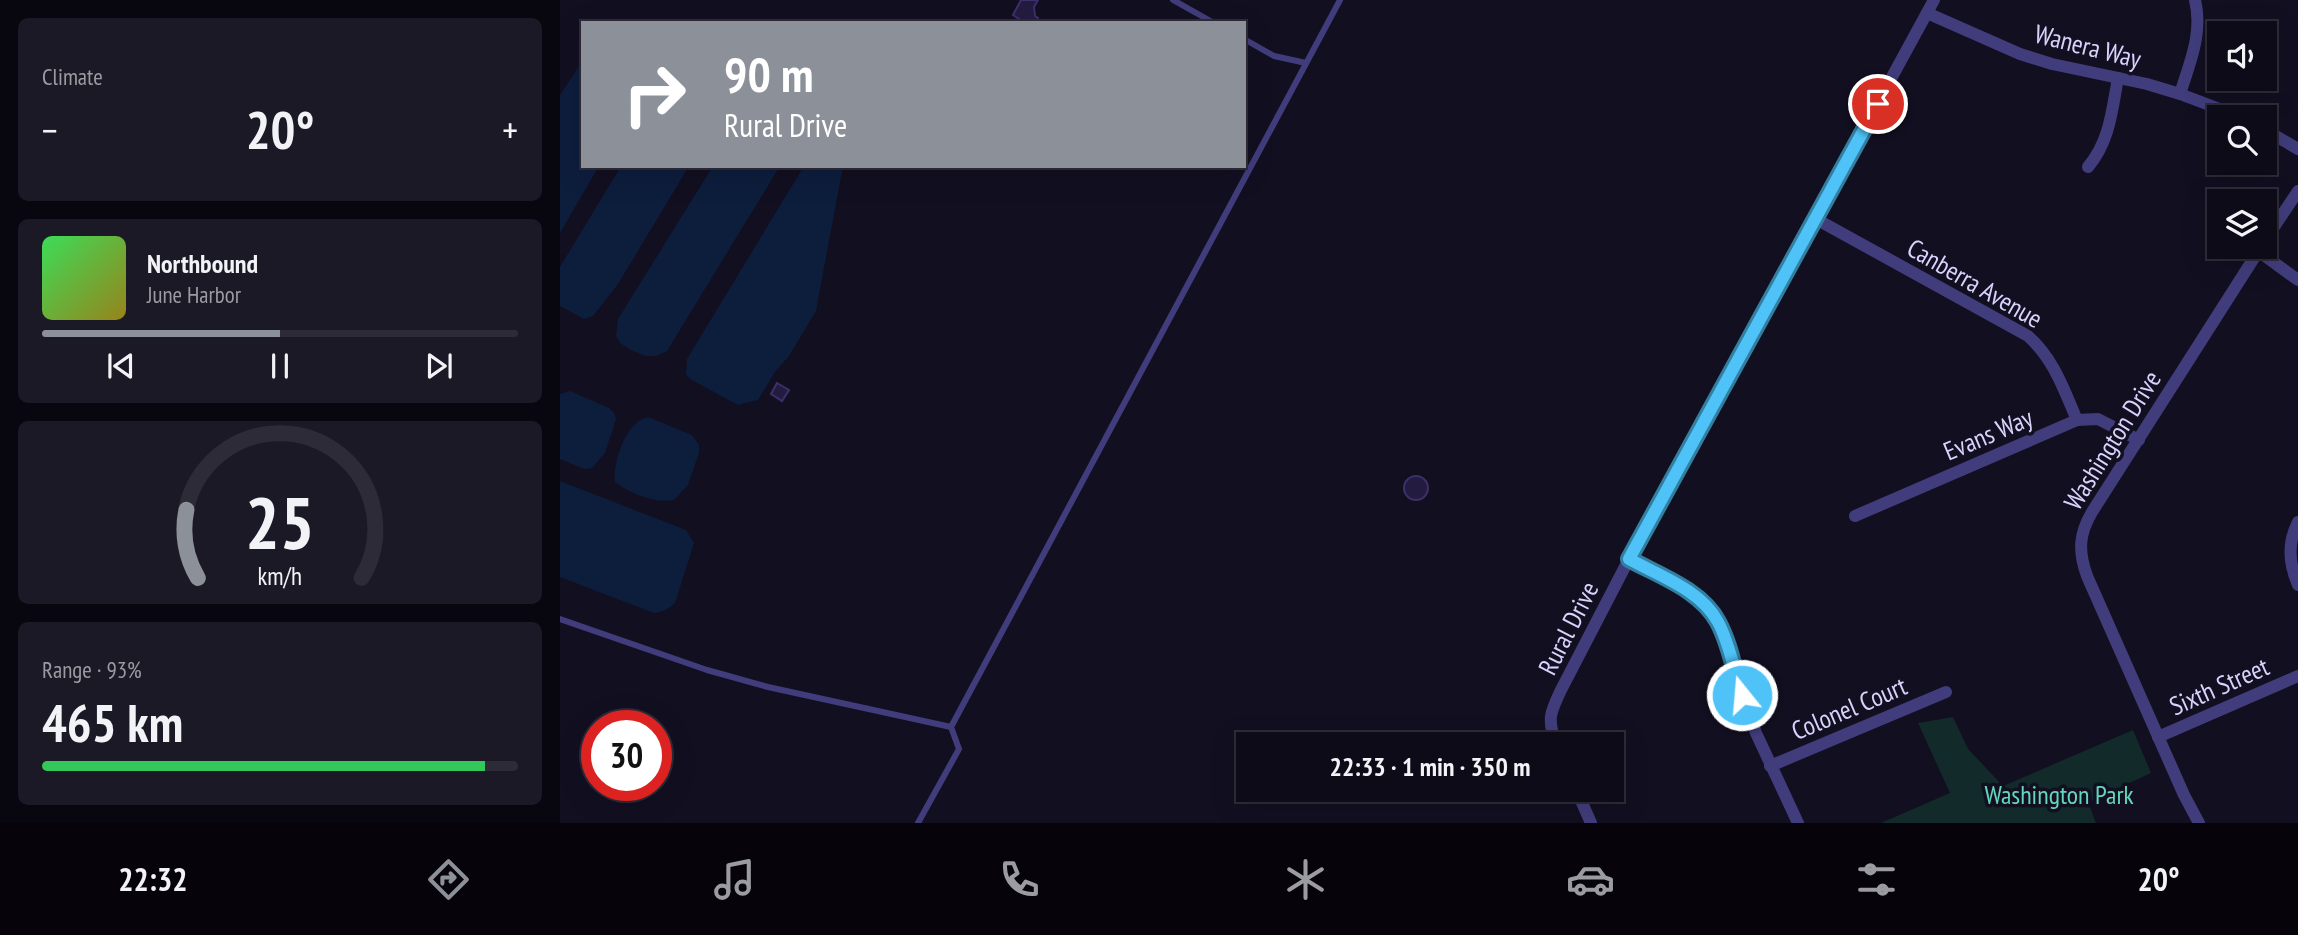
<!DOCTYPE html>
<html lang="en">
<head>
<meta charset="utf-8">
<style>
  :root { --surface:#0e0b19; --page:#1c1926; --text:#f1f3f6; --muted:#9b9ba2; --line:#2e2b38; --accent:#8c9099 }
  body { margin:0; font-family:"PT Sans Narrow",sans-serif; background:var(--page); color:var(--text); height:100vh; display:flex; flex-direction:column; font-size:26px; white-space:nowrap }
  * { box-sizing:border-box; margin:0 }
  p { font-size:23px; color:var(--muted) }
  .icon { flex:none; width:38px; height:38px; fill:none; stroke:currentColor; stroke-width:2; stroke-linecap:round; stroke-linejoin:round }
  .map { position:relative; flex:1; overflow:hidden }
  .panel { display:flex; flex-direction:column; gap:18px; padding:18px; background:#08060e; width:560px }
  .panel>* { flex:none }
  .guide { position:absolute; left:21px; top:21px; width:665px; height:147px; border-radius:0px; box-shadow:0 7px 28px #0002,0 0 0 2px var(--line); background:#8c9099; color:#fff; overflow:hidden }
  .tools { position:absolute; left:1647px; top:21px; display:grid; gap:14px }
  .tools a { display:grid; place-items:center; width:70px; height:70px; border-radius:0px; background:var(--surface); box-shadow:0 7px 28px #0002,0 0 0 2px var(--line); font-size:35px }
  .speed { position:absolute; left:21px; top:710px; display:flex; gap:14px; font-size:35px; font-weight:700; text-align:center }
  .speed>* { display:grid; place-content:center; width:91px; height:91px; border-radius:50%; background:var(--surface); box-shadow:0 7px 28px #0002,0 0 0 2px var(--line); line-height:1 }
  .speed .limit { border:10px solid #d22; background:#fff; color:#111 }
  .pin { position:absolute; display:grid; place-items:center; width:60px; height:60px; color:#fff; margin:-30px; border:4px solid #fff; border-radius:50%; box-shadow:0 2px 7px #0007 }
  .me { position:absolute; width:77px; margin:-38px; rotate:343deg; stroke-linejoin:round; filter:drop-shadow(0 0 5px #0008) }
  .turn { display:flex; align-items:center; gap:24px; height:147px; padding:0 28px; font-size:32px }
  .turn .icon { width:91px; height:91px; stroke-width:2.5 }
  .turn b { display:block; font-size:49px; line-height:60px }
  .big { font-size:52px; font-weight:800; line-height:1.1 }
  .panel .tile { flex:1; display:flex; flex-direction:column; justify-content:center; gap:10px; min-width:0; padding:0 24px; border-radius:10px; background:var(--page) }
  .panel .dial { align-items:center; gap:0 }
  .dial svg { height:182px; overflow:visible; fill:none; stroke:var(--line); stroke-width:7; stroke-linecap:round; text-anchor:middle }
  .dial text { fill:var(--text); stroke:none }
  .song { display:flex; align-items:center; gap:21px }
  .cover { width:84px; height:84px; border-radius:10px; background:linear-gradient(135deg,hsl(130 70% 55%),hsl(50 70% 35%)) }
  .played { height:7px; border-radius:4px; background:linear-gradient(90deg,var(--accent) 50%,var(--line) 50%) }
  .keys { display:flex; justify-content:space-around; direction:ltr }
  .heat { display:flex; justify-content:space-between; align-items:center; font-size:38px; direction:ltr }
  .charge { height:10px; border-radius:5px; background:linear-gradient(90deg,#34c759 93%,var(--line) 0) }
  .trip { position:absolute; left:676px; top:732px; width:388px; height:70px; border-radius:0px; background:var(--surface); box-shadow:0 7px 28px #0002,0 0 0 2px var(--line); font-weight:800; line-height:70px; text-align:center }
  .menu { display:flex; height:112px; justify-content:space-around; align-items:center; background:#06040a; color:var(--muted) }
  .menu .icon { width:49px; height:49px }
  .menu .selected { color:var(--accent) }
  .menu b { font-size:32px; color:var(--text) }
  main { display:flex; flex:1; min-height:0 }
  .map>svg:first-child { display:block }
  .green { fill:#122a2a }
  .water { fill:#0d1d3c }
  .building { fill:#241c40; stroke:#3d306a; stroke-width:2 }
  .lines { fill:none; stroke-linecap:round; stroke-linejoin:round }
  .service { stroke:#413d7c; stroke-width:6 }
  .minor { stroke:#413d7c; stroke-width:12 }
  .route-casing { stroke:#337fa1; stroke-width:18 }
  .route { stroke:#4fc3f7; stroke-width:12 }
  .labels { text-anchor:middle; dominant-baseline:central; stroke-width:7; stroke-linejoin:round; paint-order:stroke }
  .street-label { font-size:26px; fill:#d8d2fc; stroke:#120f21 }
  .park-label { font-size:26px; fill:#63d6bc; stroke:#120f21 }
</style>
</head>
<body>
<main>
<section class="panel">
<div class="tile"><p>Climate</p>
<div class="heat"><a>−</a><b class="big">20°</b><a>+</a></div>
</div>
<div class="tile">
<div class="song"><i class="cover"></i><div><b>Northbound</b><p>June Harbor</p></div></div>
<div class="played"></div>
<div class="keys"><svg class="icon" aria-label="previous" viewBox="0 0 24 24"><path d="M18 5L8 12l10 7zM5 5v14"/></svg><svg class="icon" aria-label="pause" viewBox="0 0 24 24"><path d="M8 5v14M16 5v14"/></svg><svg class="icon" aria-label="next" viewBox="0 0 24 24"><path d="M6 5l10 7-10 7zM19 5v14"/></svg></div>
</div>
<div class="tile dial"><svg viewBox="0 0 100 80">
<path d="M14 69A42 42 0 1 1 86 69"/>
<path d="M14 69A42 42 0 0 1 9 39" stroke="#8c9099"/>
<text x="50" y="56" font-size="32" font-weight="700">25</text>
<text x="50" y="72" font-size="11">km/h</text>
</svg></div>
<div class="tile"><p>Range · 93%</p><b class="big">465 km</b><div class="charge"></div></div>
</section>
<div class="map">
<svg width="1738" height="823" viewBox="0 0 1738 823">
  <rect width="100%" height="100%" fill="#120f21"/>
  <path class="green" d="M1393,717L1408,749L1443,786L1573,730L1591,773L1528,802L1536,823H1321L1390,793L1358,723Z"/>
  <g class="water">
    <path d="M23,60V166H39L0,233V95Z"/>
    <path d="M61,166H129L58,284L33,316L24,319L0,306V267Z"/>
    <path d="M153,166H220L107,351L96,356H85L71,350L60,343L56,336L58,319Z"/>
    <path d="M244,166H283L256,311L229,356L215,372L198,400L178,405L130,379L126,374L127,359Z"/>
    <path d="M10,391L49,408L54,413L56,419L45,453L32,468L24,469L0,459V394Z"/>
    <path d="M88,417L132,435L139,445V453L128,485L114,500C96,504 69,493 55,482C52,463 66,421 88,417Z"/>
    <path d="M0,481L126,530L134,543L115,603C108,609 103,612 94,613L0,577Z"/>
  </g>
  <g class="building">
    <path d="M461,0H478L474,7L475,16L478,18L476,23H465L453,15Z"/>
    <path d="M217,383L229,390L222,401L211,394Z"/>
    <circle cx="856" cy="488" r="12"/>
  </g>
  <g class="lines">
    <g class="service">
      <path d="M613,0L654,23"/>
      <path d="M684,39L714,56L746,63"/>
      <path d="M0,619L147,670L208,687L391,727"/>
      <path d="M358,823L399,749L391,727L780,0"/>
    </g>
    <g class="minor">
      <path d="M1367,13L1460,54L1492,64L1587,84L1620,94L1681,117"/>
      <path d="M1620,94C1630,62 1643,33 1635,0"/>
      <path d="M1704,129L1738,149"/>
      <path d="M1528,167C1550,141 1552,110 1558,78"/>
      <path d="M1256,219L1468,336C1494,359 1504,390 1517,420"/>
      <path d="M1704,242L1738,191"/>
      <path d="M1698,251L1738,280"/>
      <path d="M1295,516L1517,420L1538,419L1579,440"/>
      <path d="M1738,522C1727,543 1729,564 1738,585"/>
      <path d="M1069,559L1128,591L1141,600L1157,620L1196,733L1238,823"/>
      <path d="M1598,737L1738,676"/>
      <path d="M996,744C987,719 990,713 1001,690L1069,559L1374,0"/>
      <path d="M1210,766L1386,692"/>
      <path d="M1016,789L1031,823"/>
      <path d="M1639,823L1624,795L1527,576C1518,551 1519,534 1532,512L1701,247"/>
    </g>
  </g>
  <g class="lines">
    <g class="route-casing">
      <path id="route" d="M1182,695C1174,671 1170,644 1158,622C1141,590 1100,576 1069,559L1318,104"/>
    </g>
    <use href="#route" class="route"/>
  </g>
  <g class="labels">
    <g class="street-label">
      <text transform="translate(1528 46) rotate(14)">Wanera Way</text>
      <text transform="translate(1415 283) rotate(30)">Canberra Avenue</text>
      <text transform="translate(1428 434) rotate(-23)">Evans Way</text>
      <text transform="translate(1552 440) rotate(-58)">Washington Drive</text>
      <text transform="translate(1008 628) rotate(-63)">Rural Drive</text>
      <text transform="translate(1659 686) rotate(-24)">Sixth Street</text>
      <text transform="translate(1289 708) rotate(-23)">Colonel Court</text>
    </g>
    <g class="park-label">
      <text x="1499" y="794">Washington Park</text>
    </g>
  </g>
</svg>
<div class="tools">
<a><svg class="icon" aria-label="sound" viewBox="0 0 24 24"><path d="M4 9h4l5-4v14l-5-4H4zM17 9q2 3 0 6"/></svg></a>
<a><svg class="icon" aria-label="search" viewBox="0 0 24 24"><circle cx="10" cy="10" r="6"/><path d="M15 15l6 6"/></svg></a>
<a><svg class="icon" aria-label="layers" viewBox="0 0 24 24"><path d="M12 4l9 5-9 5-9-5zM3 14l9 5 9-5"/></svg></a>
</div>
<div class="speed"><div class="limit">30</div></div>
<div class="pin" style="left:1318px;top:104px;background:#d93025"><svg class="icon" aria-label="arrive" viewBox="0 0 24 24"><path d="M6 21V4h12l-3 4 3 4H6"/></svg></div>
<svg class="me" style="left:1182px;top:695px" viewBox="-20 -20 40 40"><circle r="17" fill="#4fc3f7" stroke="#fff" stroke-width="3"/><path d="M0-11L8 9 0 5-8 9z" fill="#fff"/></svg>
<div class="trip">22:33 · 1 min · 350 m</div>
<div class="guide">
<div class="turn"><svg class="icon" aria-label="right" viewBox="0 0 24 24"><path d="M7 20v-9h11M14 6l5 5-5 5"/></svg><div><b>90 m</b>Rural Drive</div></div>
</div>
</div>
</main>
<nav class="menu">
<b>22:32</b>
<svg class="icon selected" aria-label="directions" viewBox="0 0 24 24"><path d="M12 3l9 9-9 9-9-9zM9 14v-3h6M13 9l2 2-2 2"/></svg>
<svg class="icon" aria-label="music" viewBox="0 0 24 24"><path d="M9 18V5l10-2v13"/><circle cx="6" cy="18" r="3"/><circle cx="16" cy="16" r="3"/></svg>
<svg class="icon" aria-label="phone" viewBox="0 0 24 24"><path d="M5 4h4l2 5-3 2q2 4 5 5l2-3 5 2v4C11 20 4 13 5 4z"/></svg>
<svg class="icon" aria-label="climate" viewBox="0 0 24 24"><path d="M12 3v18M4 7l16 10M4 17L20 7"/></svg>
<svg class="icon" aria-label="car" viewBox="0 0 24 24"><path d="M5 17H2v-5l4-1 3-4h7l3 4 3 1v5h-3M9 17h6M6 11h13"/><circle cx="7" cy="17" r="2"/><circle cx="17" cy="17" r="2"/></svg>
<svg class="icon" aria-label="filters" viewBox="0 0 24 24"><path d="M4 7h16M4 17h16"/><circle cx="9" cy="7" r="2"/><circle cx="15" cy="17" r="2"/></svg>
<b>20°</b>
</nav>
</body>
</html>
